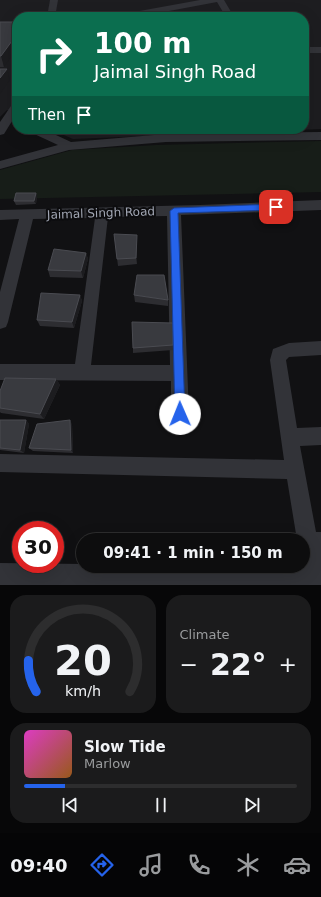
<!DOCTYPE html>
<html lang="en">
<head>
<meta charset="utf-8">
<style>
  :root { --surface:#0d0d0e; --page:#1b1b1c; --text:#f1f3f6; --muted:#9a9c9e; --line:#2d2d2e; --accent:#2563eb }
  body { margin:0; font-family:"DejaVu Sans",sans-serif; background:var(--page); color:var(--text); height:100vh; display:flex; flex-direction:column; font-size:15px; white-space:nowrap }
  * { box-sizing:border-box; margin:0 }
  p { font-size:13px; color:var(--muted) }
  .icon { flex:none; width:22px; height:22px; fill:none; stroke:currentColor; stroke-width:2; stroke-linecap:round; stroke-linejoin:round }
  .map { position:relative; height:585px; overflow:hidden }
  .sheet { display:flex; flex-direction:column; gap:10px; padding:10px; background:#070708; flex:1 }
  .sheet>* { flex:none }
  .banner { position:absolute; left:12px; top:12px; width:297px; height:122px; border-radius:16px; box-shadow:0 4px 16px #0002,0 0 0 1px var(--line); background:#0b6e4f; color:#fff; overflow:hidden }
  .speed { position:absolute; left:12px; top:521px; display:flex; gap:8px; font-size:20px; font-weight:700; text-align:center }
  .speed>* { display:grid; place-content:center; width:52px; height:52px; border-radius:50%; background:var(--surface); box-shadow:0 4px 16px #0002,0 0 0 1px var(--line); line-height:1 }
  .speed .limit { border:6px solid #d22; background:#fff; color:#111 }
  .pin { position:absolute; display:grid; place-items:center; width:34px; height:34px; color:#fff; margin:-17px; border-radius:8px; box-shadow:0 2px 6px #0006 }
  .me { position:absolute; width:44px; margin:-22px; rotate:359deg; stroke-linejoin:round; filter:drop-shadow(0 0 3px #0008) }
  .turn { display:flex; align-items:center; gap:14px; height:84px; padding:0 16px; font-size:18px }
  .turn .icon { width:52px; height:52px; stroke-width:2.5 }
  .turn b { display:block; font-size:28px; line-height:34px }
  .then { display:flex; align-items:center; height:38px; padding:0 16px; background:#0003; gap:8px; font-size:15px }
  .big { font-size:30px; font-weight:800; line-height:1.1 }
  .sheet .tile { flex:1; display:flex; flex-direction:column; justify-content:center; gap:6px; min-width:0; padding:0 14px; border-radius:16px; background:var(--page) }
  .sheet .dial { align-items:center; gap:0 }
  .dial svg { height:104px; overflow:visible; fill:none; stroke:var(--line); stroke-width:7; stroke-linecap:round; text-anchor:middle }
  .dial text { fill:var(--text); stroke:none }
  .song { display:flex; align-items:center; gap:12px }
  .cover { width:48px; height:48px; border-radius:6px; background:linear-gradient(135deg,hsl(310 70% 55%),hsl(30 70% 35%)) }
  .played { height:4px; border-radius:2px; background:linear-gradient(90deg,var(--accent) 15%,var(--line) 15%) }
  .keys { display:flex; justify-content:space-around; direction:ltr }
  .heat { display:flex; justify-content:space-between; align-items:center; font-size:22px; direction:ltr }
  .sheet .tiles { flex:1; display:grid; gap:10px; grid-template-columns:1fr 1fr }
  .tile:last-child { grid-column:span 2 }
  .trip { position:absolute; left:76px; top:533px; width:234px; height:40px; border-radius:20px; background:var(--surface); box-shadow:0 4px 16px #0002,0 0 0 1px var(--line); font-weight:800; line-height:40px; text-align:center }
  .dock { display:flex; height:64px; justify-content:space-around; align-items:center; background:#050506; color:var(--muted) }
  .dock .icon { width:28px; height:28px }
  .dock .current { color:var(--accent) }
  .dock b { font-size:18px; color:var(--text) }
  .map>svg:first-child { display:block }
  .built { fill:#1d1d20 }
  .green { fill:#171d18 }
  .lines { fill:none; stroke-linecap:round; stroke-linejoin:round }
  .minor { fill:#323338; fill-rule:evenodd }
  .wall { fill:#2d2d31 }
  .shaded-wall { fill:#1c1c1f }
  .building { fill:#393a3f; stroke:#4a4b51 }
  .route { fill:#2563eb; stroke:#184099 }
  .labels { text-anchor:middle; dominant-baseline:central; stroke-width:4; stroke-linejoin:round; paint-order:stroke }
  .street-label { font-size:12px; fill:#a2a7b4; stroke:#0c0c0e }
</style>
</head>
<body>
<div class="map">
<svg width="321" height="585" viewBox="0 0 321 585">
  <rect width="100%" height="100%" fill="#111113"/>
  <path class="built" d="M0,0H321V129L73,139L50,129H304V17H17V114L7,110L0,117Z"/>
  <path class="green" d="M321,141V192L0,199V170L72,150L156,145Z"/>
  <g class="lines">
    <g class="minor">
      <path d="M50,0H58L55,17H47Z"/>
      <path d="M200,0H224L234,17H226L217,2L137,17H119L123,14Z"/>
      <rect x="304" y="47" width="17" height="6"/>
      <path d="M17,102V113L4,134L0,135V122L13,103Z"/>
      <path d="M28,129H43L71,142L166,134L321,132V140L166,142L69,150L0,169V161L58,145L30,132Z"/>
      <path d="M321,200V210L181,215L189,414L186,420L180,423L174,420L171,414V381L0,380V364H75L95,218L33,219L8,322L6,327L0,329V292L19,219L0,220V210L200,205ZM167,216L170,365H91L108,217Z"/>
      <path d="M321,341V355L289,357L286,360L297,428L321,427V445L300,446L316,532H321V585H0V563L83,564V566H303V540H297L287,479L0,472V454L284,460L270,360L273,349L289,343Z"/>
    </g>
  </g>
  <g class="wall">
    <path d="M0,22L4,67H0Z"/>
    <path d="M36,193L37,196L36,204L16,205L14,201Z"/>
    <path d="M114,234L137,241V264L118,266Z"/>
    <path d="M86,253L88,259L83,278L50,277L48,270Z"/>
    <path d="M80,295L82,301L74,328L40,326L37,320Z"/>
    <path d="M134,295L168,300V306L135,302Z"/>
    <path d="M173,323V350L133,353V348Z"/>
    <path d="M56,379L60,385L44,419L1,413L0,412V391Z"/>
    <path d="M0,420H26L29,424L24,453L0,450Z"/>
    <path d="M72,424L73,453L33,451L29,448Z"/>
  </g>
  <g class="shaded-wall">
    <path d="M17,34V49L4,67L1,56Z"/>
    <path d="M7,69L10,80L0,94V78Z"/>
    <path d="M36,193L37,196L36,204L34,201Z"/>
    <path d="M137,235V264L136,258Z"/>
    <path d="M86,253L88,259L83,278L81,271Z"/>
    <path d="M80,295L82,301L74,328L72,322Z"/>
    <path d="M56,379L60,385L44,419L40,414Z"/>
    <path d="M26,420L29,424L24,453L20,450Z"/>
    <path d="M70,420L72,424L73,453L71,450Z"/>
  </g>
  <g class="building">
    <path d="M0,22H17V34L1,56H0Z"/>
    <path d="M0,69H7L0,78Z"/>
    <path d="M16,193H36L34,201H14Z"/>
    <path d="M114,234L137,235L136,258L117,259Z"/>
    <path d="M54,249L86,253L81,271L48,270Z"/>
    <path d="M137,275H164L168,300L134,295Z"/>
    <path d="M41,293L80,295L72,322L37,320Z"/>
    <path d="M132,322L173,323V345L133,348Z"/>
    <path d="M5,378L56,379L40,414L0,408V391Z"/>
    <path d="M0,420H26L20,450L0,448Z"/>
    <path d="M70,420L71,450L29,448L37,424Z"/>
  </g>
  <path class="route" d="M276,204L280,207L276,210L178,213L185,414L184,418L180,419L176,418L175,414L170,211L174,208Z"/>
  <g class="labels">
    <g class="street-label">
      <text transform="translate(101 213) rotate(-2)">Jaimal Singh Road</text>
    </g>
  </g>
</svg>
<div class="speed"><div class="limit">30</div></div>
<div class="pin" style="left:276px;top:207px;background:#d93025"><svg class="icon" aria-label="arrive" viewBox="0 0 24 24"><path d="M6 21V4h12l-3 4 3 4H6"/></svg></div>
<svg class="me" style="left:180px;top:414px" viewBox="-20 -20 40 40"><circle r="19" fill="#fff"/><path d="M0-13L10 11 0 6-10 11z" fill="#2563eb"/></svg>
<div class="trip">09:41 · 1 min · 150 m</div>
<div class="banner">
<div class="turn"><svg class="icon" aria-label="right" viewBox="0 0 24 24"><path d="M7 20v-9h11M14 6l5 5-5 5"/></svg><div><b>100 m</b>Jaimal Singh Road</div></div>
<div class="then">Then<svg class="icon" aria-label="arrive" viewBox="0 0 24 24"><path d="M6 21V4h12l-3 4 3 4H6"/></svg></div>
</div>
</div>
<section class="sheet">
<div class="tiles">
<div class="tile dial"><svg viewBox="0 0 100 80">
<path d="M14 69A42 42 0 1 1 86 69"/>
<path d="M14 69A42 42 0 0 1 8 45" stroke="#2563eb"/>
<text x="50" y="56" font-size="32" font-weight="700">20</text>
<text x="50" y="72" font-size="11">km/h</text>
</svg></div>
<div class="tile"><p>Climate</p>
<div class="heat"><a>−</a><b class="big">22°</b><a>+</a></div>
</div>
<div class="tile">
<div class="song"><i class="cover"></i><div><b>Slow Tide</b><p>Marlow</p></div></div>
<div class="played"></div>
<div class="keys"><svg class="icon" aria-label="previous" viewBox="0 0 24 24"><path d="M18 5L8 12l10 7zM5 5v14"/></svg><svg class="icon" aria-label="pause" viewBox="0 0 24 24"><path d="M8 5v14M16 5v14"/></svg><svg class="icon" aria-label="next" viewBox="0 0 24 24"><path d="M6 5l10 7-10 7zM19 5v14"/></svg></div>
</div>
</div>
</section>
<nav class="dock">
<b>09:40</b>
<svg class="icon current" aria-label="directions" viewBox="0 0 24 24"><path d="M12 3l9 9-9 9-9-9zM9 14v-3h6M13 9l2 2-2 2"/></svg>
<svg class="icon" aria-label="music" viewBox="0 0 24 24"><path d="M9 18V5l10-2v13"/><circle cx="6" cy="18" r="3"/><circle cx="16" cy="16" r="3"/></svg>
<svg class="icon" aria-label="phone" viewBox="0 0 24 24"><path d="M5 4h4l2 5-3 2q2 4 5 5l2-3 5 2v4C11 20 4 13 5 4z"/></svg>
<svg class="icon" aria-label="climate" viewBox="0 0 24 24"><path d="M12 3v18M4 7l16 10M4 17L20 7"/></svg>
<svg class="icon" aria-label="car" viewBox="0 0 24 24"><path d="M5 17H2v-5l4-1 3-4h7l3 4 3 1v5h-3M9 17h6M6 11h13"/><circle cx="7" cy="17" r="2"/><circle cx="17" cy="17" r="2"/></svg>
</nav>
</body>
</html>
